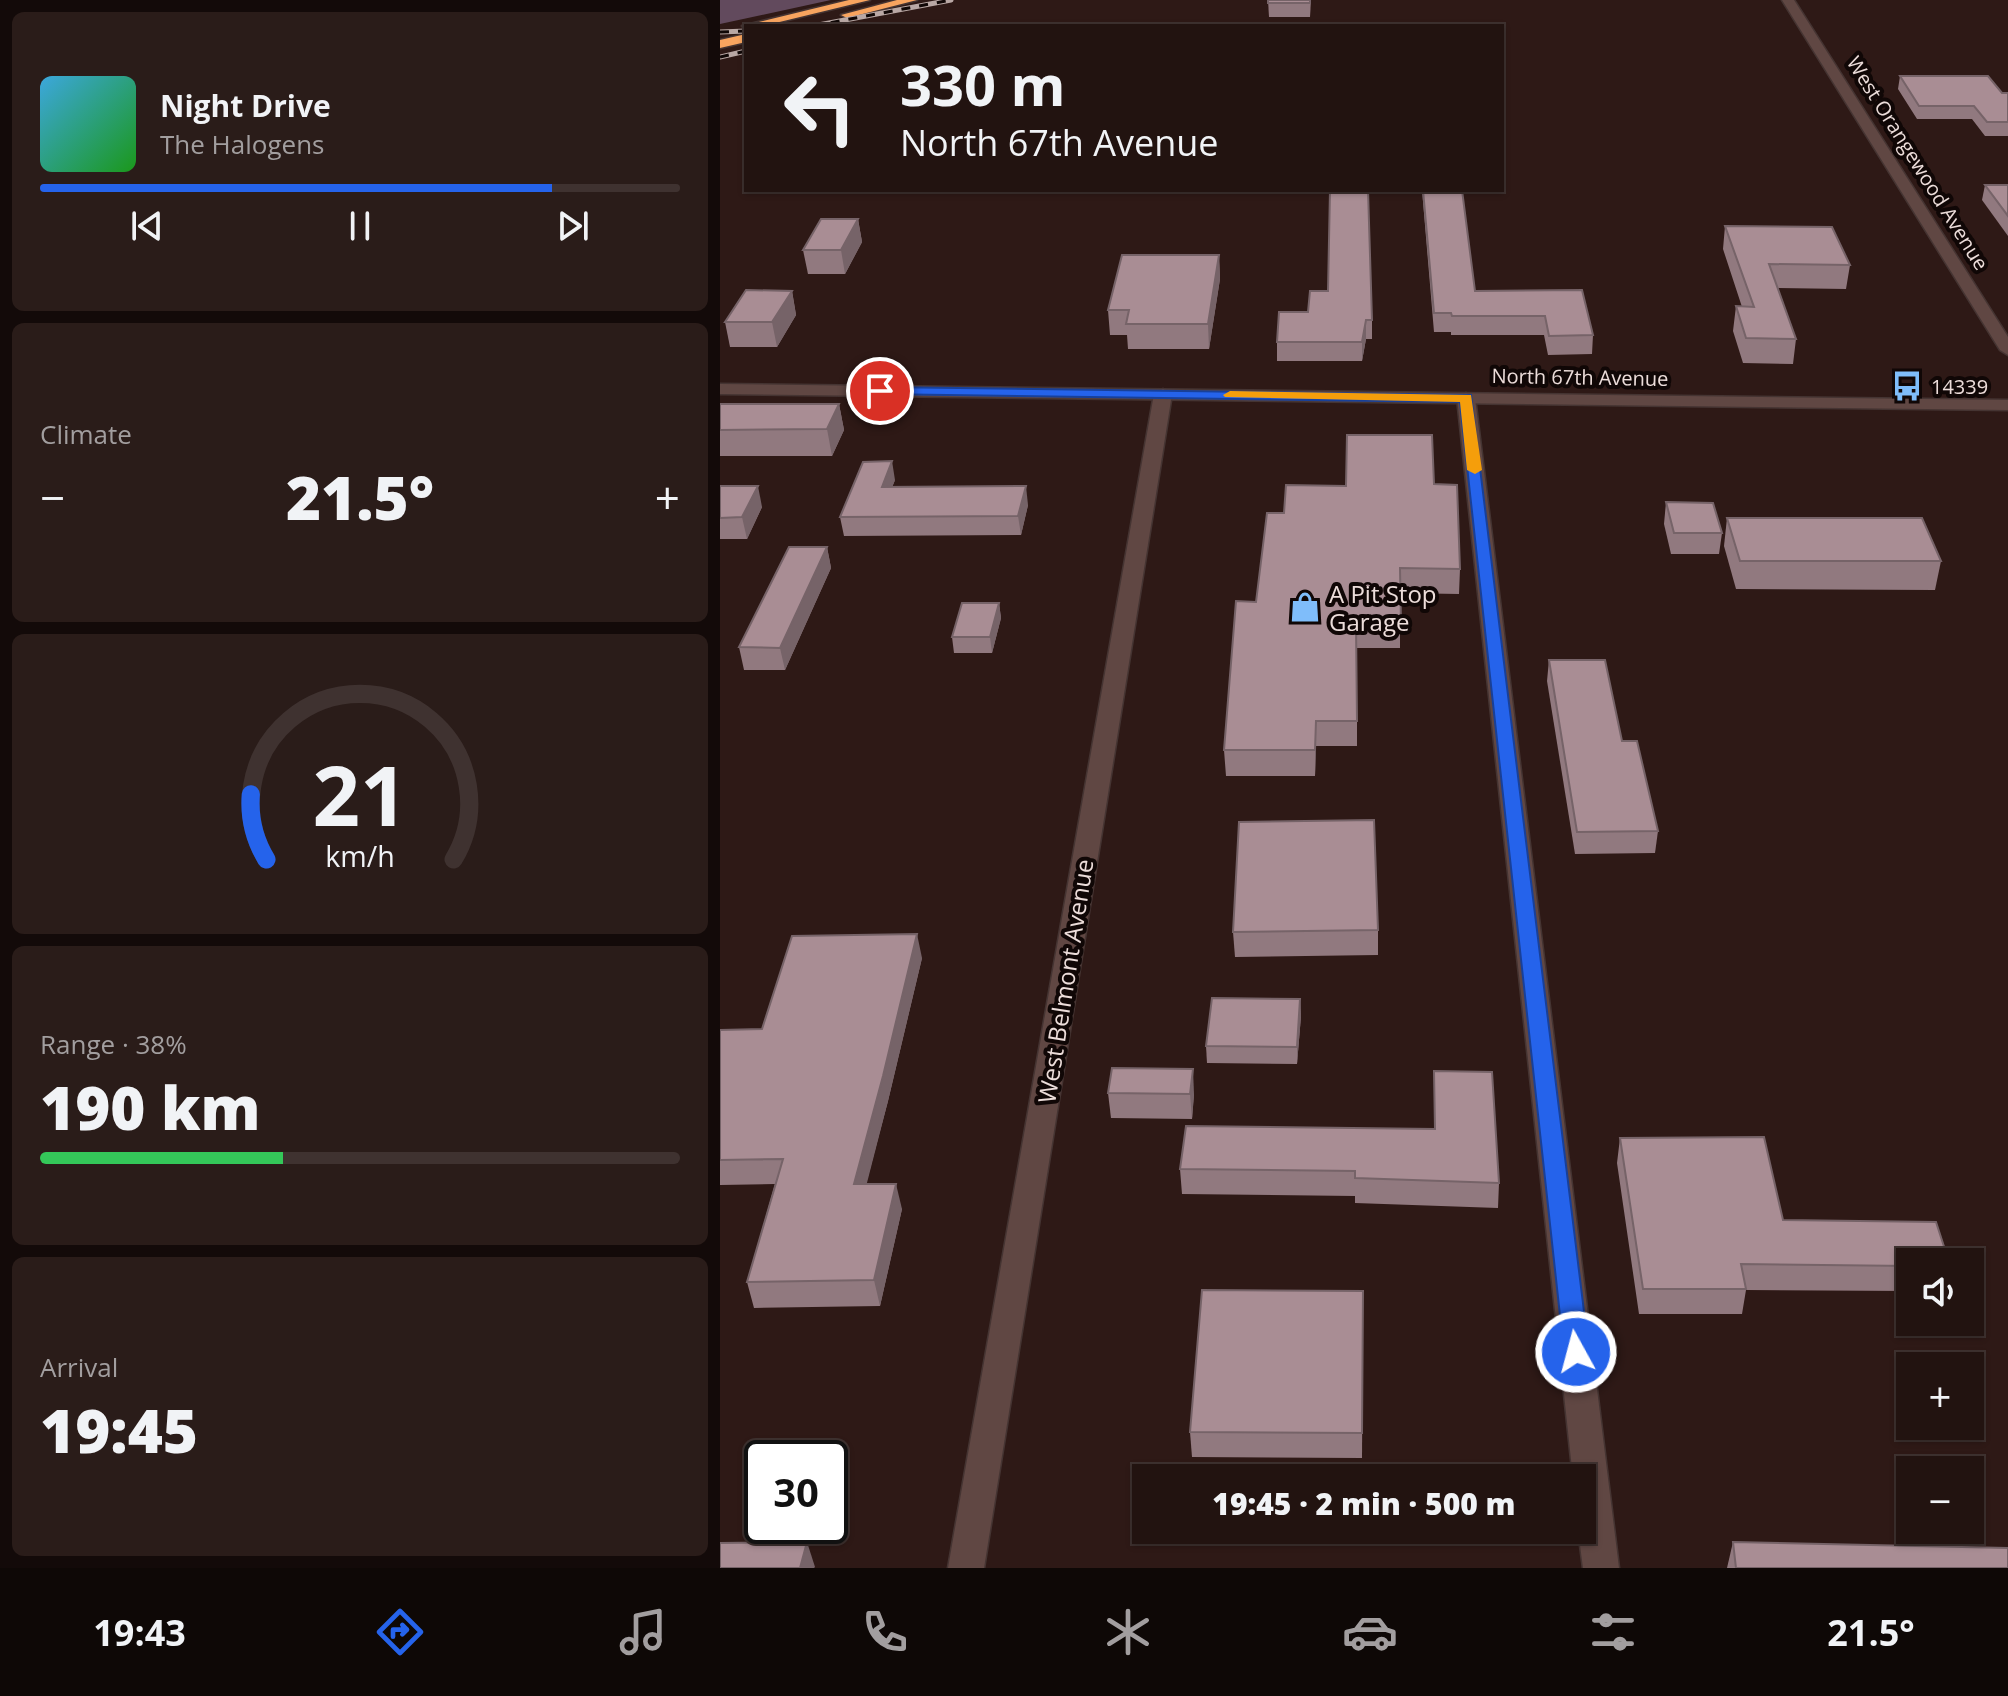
<!DOCTYPE html>
<html lang="en">
<head>
<meta charset="utf-8">
<style>
  :root { --surface:#221310; --page:#2a1c19; --text:#f1f3f6; --muted:#a29e9f; --line:#3f3230; --accent:#2563eb }
  body { margin:0; font-family:"Open Sans",sans-serif; background:var(--page); color:var(--text); height:100vh; display:flex; flex-direction:column; font-size:30px; white-space:nowrap }
  * { box-sizing:border-box; margin:0 }
  p { font-size:26px; color:var(--muted) }
  .icon { flex:none; width:44px; height:44px; fill:none; stroke:currentColor; stroke-width:2; stroke-linecap:round; stroke-linejoin:round }
  .map { position:relative; flex:1; overflow:hidden }
  .drawer { display:flex; flex-direction:column; gap:12px; padding:12px; background:#130a09; width:720px }
  .drawer>* { flex:none }
  .top-card { position:absolute; left:24px; top:24px; width:760px; height:168px; border-radius:0px; box-shadow:0 2px 6px #0004,0 0 0 2px var(--line); background:#221310; color:var(--text); overflow:hidden }
  .buttons { position:absolute; left:1176px; top:1248px; display:grid; gap:16px }
  .buttons a { display:grid; place-items:center; width:88px; height:88px; border-radius:0px; background:var(--surface); box-shadow:0 2px 6px #0004,0 0 0 2px var(--line); font-size:40px }
  .speed { position:absolute; left:24px; top:1440px; display:flex; gap:16px; font-size:40px; font-weight:700; text-align:center }
  .speed>* { display:grid; place-content:center; width:104px; height:104px; border-radius:50%; background:var(--surface); box-shadow:0 2px 6px #0004,0 0 0 2px var(--line); line-height:1 }
  .speed .limit { border:4px solid #111; border-radius:12px; background:#fff; color:#111 }
  .pin { position:absolute; display:grid; place-items:center; width:68px; height:68px; color:#fff; margin:-34px; border:4px solid #fff; border-radius:50%; box-shadow:0 2px 8px #0007 }
  .me { position:absolute; width:88px; margin:-44px; rotate:353deg; stroke-linejoin:round; filter:drop-shadow(0 0 6px #0008) }
  .turn { display:flex; align-items:center; gap:28px; height:168px; padding:0 24px; font-size:36px }
  .turn .icon { width:104px; height:104px; stroke-width:2.5 }
  .turn b { display:block; font-size:56px; line-height:68px }
  .big { font-size:60px; font-weight:800; line-height:1.1 }
  .drawer .tile { flex:1; display:flex; flex-direction:column; justify-content:center; gap:12px; min-width:0; padding:0 28px; border-radius:12px; background:var(--page) }
  .drawer .dial { align-items:center; gap:0 }
  .dial svg { height:208px; overflow:visible; fill:none; stroke:var(--line); stroke-width:7; stroke-linecap:round; text-anchor:middle }
  .dial text { fill:var(--text); stroke:none }
  .song { display:flex; align-items:center; gap:24px }
  .cover { width:96px; height:96px; border-radius:12px; background:linear-gradient(135deg,hsl(200 70% 55%),hsl(120 70% 35%)) }
  .played { height:8px; border-radius:4px; background:linear-gradient(90deg,var(--accent) 80%,var(--line) 80%) }
  .keys { display:flex; justify-content:space-around; direction:ltr }
  .heat { display:flex; justify-content:space-between; align-items:center; font-size:44px; direction:ltr }
  .charge { height:12px; border-radius:6px; background:linear-gradient(90deg,#34c759 38%,var(--line) 0) }
  .trip { position:absolute; left:412px; top:1464px; width:464px; height:80px; border-radius:0px; background:var(--surface); box-shadow:0 2px 6px #0004,0 0 0 2px var(--line); font-weight:800; line-height:80px; text-align:center }
  .tab-bar { display:flex; height:128px; justify-content:space-around; align-items:center; background:#0e0806; color:var(--muted) }
  .tab-bar .icon { width:56px; height:56px }
  .tab-bar .active { color:var(--accent) }
  .tab-bar b { font-size:36px; color:var(--text) }
  main { display:flex; flex:1; min-height:0 }
  .map>svg:first-child { display:block }
  .water { fill:#624a5d }
  .lines { fill:none; stroke-linecap:round; stroke-linejoin:round }
  .street-casing { stroke:#453432; stroke-width:3 }
  .secondary-casing { stroke:#453432; stroke-width:3 }
  .highway-casing { stroke:#453432; stroke-width:3 }
  .street { fill:#604743; fill-rule:evenodd }
  .secondary { fill:#604743; fill-rule:evenodd }
  .highway { fill:#f8a45f; fill-rule:evenodd }
  .rail-casing { stroke:#b9a8a5; stroke-width:5 }
  .rail { stroke:#100706; stroke-width:3; stroke-dasharray:9; stroke-linecap:butt }
  .wall { fill:#91797f }
  .shaded-wall { fill:#766368 }
  .building { fill:#a98d94; stroke:#766368; stroke-width:2 }
  .route { fill:#2563eb; stroke:#184099; stroke-width:2 }
  .slow { fill:#f59e0b }
  .labels { text-anchor:middle; dominant-baseline:central; stroke-width:8; stroke-linejoin:round; paint-order:stroke }
  .far-street-label { font-size:20px; fill:#ecddda; stroke:#100706 }
  .far-poi-label { font-size:20px; fill:#ecddda; stroke:#100706; text-anchor:start }
  .poi-label { font-size:24px; fill:#ecddda; stroke:#100706; text-anchor:start }
  .street-label { font-size:24px; fill:#ecddda; stroke:#100706 }
</style>
</head>
<body>
<main>
<section class="drawer">
<div class="tile">
<div class="song"><i class="cover"></i><div><b>Night Drive</b><p>The Halogens</p></div></div>
<div class="played"></div>
<div class="keys"><svg class="icon" aria-label="previous" viewBox="0 0 24 24"><path d="M18 5L8 12l10 7zM5 5v14"/></svg><svg class="icon" aria-label="pause" viewBox="0 0 24 24"><path d="M8 5v14M16 5v14"/></svg><svg class="icon" aria-label="next" viewBox="0 0 24 24"><path d="M6 5l10 7-10 7zM19 5v14"/></svg></div>
</div>
<div class="tile"><p>Climate</p>
<div class="heat"><a>−</a><b class="big">21.5°</b><a>+</a></div>
</div>
<div class="tile dial"><svg viewBox="0 0 100 80">
<path d="M14 69A42 42 0 1 1 86 69"/>
<path d="M14 69A42 42 0 0 1 8 44" stroke="#2563eb"/>
<text x="50" y="56" font-size="32" font-weight="700">21</text>
<text x="50" y="72" font-size="11">km/h</text>
</svg></div>
<div class="tile"><p>Range · 38%</p><b class="big">190 km</b><div class="charge"></div></div>
<div class="tile"><p>Arrival</p><b class="big">19:45</b></div>
</section>
<div class="map">
<svg width="1288" height="1568" viewBox="0 0 1288 1568">
  <rect width="100%" height="100%" fill="#2e1916"/>
  <path class="water" d="M0,0H111L0,24Z"/>
  <g class="lines">
    <g class="street-casing">
      <g id="street">
        <path d="M443,389L452,394L264,1568H228L434,394Z"/>
        <path d="M746,393L755,398L899,1568H863L858,1530H862V1478H853L737,398Z"/>
      </g>
    </g>
    <g class="secondary-casing">
      <g id="secondary">
        <path d="M1062,0H1074L1288,337V355L1280,350Z"/>
        <path d="M0,384L1288,400V410L0,394Z"/>
      </g>
    </g>
    <g class="highway-casing">
      <g id="highway">
        <path d="M129,0H150L43,26H26V29L22,26Z"/>
        <path d="M177,0H197L127,18L121,15Z"/>
        <path d="M26,34V42L0,48V40Z"/>
      </g>
    </g>
    <use href="#street" class="street"/>
    <use href="#secondary" class="secondary"/>
    <use href="#highway" class="highway"/>
    <g class="rail-casing">
      <g id="rail">
        <path d="M93,26L231,0"/>
        <path d="M0,32L26,31"/>
        <path d="M0,57L26,51"/>
      </g>
    </g>
    <use href="#rail" class="rail"/>
  </g>
  <g class="wall">
    <path d="M548,0H591L590,17H549Z"/>
    <path d="M1180,76L1288,93V136H1265L1252,119H1197L1178,89Z"/>
    <path d="M1265,185H1288V236L1262,200Z"/>
    <path d="M702,190H742L755,291L862,290L873,335L872,354L828,355L824,335H731V332H714Z"/>
    <path d="M138,219L142,242L125,274H88L83,250Z"/>
    <path d="M1005,226L1130,265L1126,289L1058,288L1076,339L1073,364L1023,363L1013,331L1016,306L1022,307L1003,249Z"/>
    <path d="M499,255L500,279L489,349H408L407,335H390L388,310Z"/>
    <path d="M72,291L76,315L57,347H10L5,322Z"/>
    <path d="M559,312L652,320V339H646L642,361H557V342Z"/>
    <path d="M0,404H119L124,430L112,456H0Z"/>
    <path d="M175,480L172,487L308,505L301,535L124,536L120,517Z"/>
    <path d="M714,484L740,569L739,594L680,593V648H637V746H596L595,776H506L504,750L536,602L564,513L626,486Z"/>
    <path d="M0,486L42,507L27,539H0Z"/>
    <path d="M946,502L1002,533L999,554H951L944,524Z"/>
    <path d="M1007,518L1221,561L1215,590L1016,589L1004,546Z"/>
    <path d="M107,547L111,568L65,670H24L19,647Z"/>
    <path d="M279,603L281,618L272,653H234L232,637Z"/>
    <path d="M829,660L902,741L938,831L935,853L855,854L827,681Z"/>
    <path d="M658,930V955L515,957L513,932Z"/>
    <path d="M202,958L168,1101L146,1184L182,1209L160,1306L34,1308L27,1282L55,1184L0,1185V1030L42,1029Z"/>
    <path d="M580,999L581,1016L577,1064L487,1063L486,1046Z"/>
    <path d="M392,1068L474,1094L472,1119L391,1118L388,1093Z"/>
    <path d="M714,1071L779,1183L778,1208L635,1203V1196L462,1194L460,1169L714,1129Z"/>
    <path d="M900,1138L1063,1220L1190,1262V1291L1026,1290L1022,1314H919L897,1163Z"/>
    <path d="M643,1291L642,1458L472,1457L470,1432Z"/>
    <path d="M1013,1542L1288,1568H1007Z"/>
  </g>
  <g class="shaded-wall">
    <path d="M138,219L142,242L125,274L121,250Z"/>
    <path d="M499,255L500,279L489,349L488,324Z"/>
    <path d="M72,291L76,315L57,347L52,322Z"/>
    <path d="M646,320V339L642,361V342Z"/>
    <path d="M119,404L124,430L112,456L107,429Z"/>
    <path d="M172,461L175,480L165,506L162,487Z"/>
    <path d="M38,486L42,507L27,539L22,517Z"/>
    <path d="M306,486L308,505L301,535L298,516Z"/>
    <path d="M107,547L111,568L65,670L60,648Z"/>
    <path d="M279,603L281,618L272,653L270,637Z"/>
    <path d="M596,721V746L595,776V750Z"/>
    <path d="M197,934L202,958L168,1101L140,1210L134,1184Z"/>
    <path d="M580,999L581,1016L577,1064V1047Z"/>
    <path d="M473,1069L474,1094L472,1119L470,1094Z"/>
    <path d="M176,1184L182,1209L160,1306L154,1280Z"/>
    <path d="M87,1542L95,1567L94,1568H80Z"/>
  </g>
  <g class="building">
    <rect x="548" y="0" width="42" height="3"/>
    <path d="M1180,76H1268L1282,93H1288V122H1267L1254,106H1199Z"/>
    <path d="M1265,185H1288V216Z"/>
    <path d="M610,190H648L652,320H646L642,342H557L559,312H588L590,291H608Z"/>
    <path d="M703,190H742L755,291L862,290L873,335L829,336L825,316H732L731,313H714Z"/>
    <path d="M101,219H138L121,250H83Z"/>
    <path d="M1005,226L1112,227L1130,265L1049,264L1076,339L1026,338L1016,306L1034,307Z"/>
    <path d="M402,255H499L488,324H406L409,310H388Z"/>
    <path d="M26,290L72,291L52,322H5Z"/>
    <path d="M0,404H119L107,429L0,430Z"/>
    <path d="M627,435H712L714,484L737,485L740,569L680,568L681,624H636L637,721H596L595,750H504L516,601L536,602L547,513H564L566,485L626,486Z"/>
    <path d="M172,461L162,487L306,486L298,516L120,517L143,462Z"/>
    <path d="M0,486H38L22,517L0,518Z"/>
    <path d="M946,502L993,503L1002,533H954Z"/>
    <path d="M1007,518H1202L1221,561H1020Z"/>
    <path d="M69,547H107L60,648L19,647Z"/>
    <path d="M242,603H279L270,637H232Z"/>
    <path d="M829,660H885L902,741H917L938,831L857,832Z"/>
    <path d="M654,820L658,930L513,932L519,822Z"/>
    <path d="M197,934L163,1076L134,1184H176L154,1280L27,1282L63,1159L0,1160V1030L42,1029L72,936Z"/>
    <path d="M492,998L580,999L577,1047L486,1046Z"/>
    <path d="M392,1068L473,1069L470,1094L388,1093Z"/>
    <path d="M714,1071L772,1072L779,1183L635,1178V1171L460,1169L466,1126L715,1129Z"/>
    <path d="M1044,1137L1063,1220L1216,1222L1229,1262H1190V1266L1021,1264L1026,1289H923L900,1138Z"/>
    <path d="M482,1290L643,1291L642,1433L470,1432Z"/>
    <path d="M87,1542L80,1568H0V1543Z"/>
    <path d="M1013,1542L1288,1548V1568H1016Z"/>
  </g>
  <path class="route" d="M160,387L751,395L869,1352L865,1360L856,1363L847,1360L844,1352L740,402L155,394L154,391Z"/>
  <path class="slow" d="M510,391L751,395L762,470L755,474L747,470L740,402L505,397L503,395Z"/>
  <defs>
    <g id="bus-bare" transform="scale(2.4)"><path d="M-5-6H5V4H4V6H2V4H-2V6H-4V4H-5ZM-3.5-4V0h7V-4ZM-3.5 1.2v1.5H-2V1.2ZM2 1.2v1.5H3.5V1.2Z" fill="#7fbdfa" stroke="#100706" stroke-width="2.5" paint-order="stroke"/></g>
    <g id="shop-bare" transform="scale(2.4)"><path d="M-5-2.5h2.3a2.7 3.5 0 0 1 5.4 0H5L5.5 6h-11ZM-1.5-2.5h3a1.5 2.3 0 0 0-3 0Z" fill="#7fbdfa" stroke="#100706" stroke-width="2.5" paint-order="stroke"/></g>
  </defs>
  <g fill-rule="evenodd">
    <use href="#bus-bare" x="1187" y="386"/>
    <use href="#shop-bare" x="585" y="607"/>
  </g>
  <g class="labels">
    <g class="far-street-label">
      <text transform="translate(1198 163) rotate(58)">West Orangewood Avenue</text>
      <text transform="translate(860 377) rotate(1)">North 67th Avenue</text>
    </g>
    <g class="far-poi-label">
      <text x="1211" y="386">14339</text>
    </g>
    <g class="poi-label">
      <text x="609" y="593">A Pit Stop<tspan x="609" dy="28">Garage</tspan></text>
    </g>
    <g class="street-label">
      <text transform="translate(345 981) rotate(-81)">West Belmont Avenue</text>
    </g>
  </g>
</svg>
<div class="buttons">
<a><svg class="icon" aria-label="sound" viewBox="0 0 24 24"><path d="M4 9h4l5-4v14l-5-4H4zM17 9q2 3 0 6"/></svg></a>
<a>+</a>
<a>−</a>
</div>
<div class="speed"><div class="limit">30</div></div>
<div class="pin" style="left:160px;top:391px;background:#d93025"><svg class="icon" aria-label="arrive" viewBox="0 0 24 24"><path d="M6 21V4h12l-3 4 3 4H6"/></svg></div>
<svg class="me" style="left:856px;top:1352px" viewBox="-20 -20 40 40"><circle r="17" fill="#2563eb" stroke="#fff" stroke-width="3"/><path d="M0-11L8 9 0 5-8 9z" fill="#fff"/></svg>
<div class="trip">19:45 · 2 min · 500 m</div>
<div class="top-card">
<div class="turn"><svg class="icon" aria-label="left" viewBox="0 0 24 24"><path d="M17 20v-9H6M10 6l-5 5 5 5"/></svg><div><b>330 m</b>North 67th Avenue</div></div>
</div>
</div>
</main>
<nav class="tab-bar">
<b>19:43</b>
<svg class="icon active" aria-label="directions" viewBox="0 0 24 24"><path d="M12 3l9 9-9 9-9-9zM9 14v-3h6M13 9l2 2-2 2"/></svg>
<svg class="icon" aria-label="music" viewBox="0 0 24 24"><path d="M9 18V5l10-2v13"/><circle cx="6" cy="18" r="3"/><circle cx="16" cy="16" r="3"/></svg>
<svg class="icon" aria-label="phone" viewBox="0 0 24 24"><path d="M5 4h4l2 5-3 2q2 4 5 5l2-3 5 2v4C11 20 4 13 5 4z"/></svg>
<svg class="icon" aria-label="climate" viewBox="0 0 24 24"><path d="M12 3v18M4 7l16 10M4 17L20 7"/></svg>
<svg class="icon" aria-label="car" viewBox="0 0 24 24"><path d="M5 17H2v-5l4-1 3-4h7l3 4 3 1v5h-3M9 17h6M6 11h13"/><circle cx="7" cy="17" r="2"/><circle cx="17" cy="17" r="2"/></svg>
<svg class="icon" aria-label="filters" viewBox="0 0 24 24"><path d="M4 7h16M4 17h16"/><circle cx="9" cy="7" r="2"/><circle cx="15" cy="17" r="2"/></svg>
<b>21.5°</b>
</nav>
</body>
</html>
